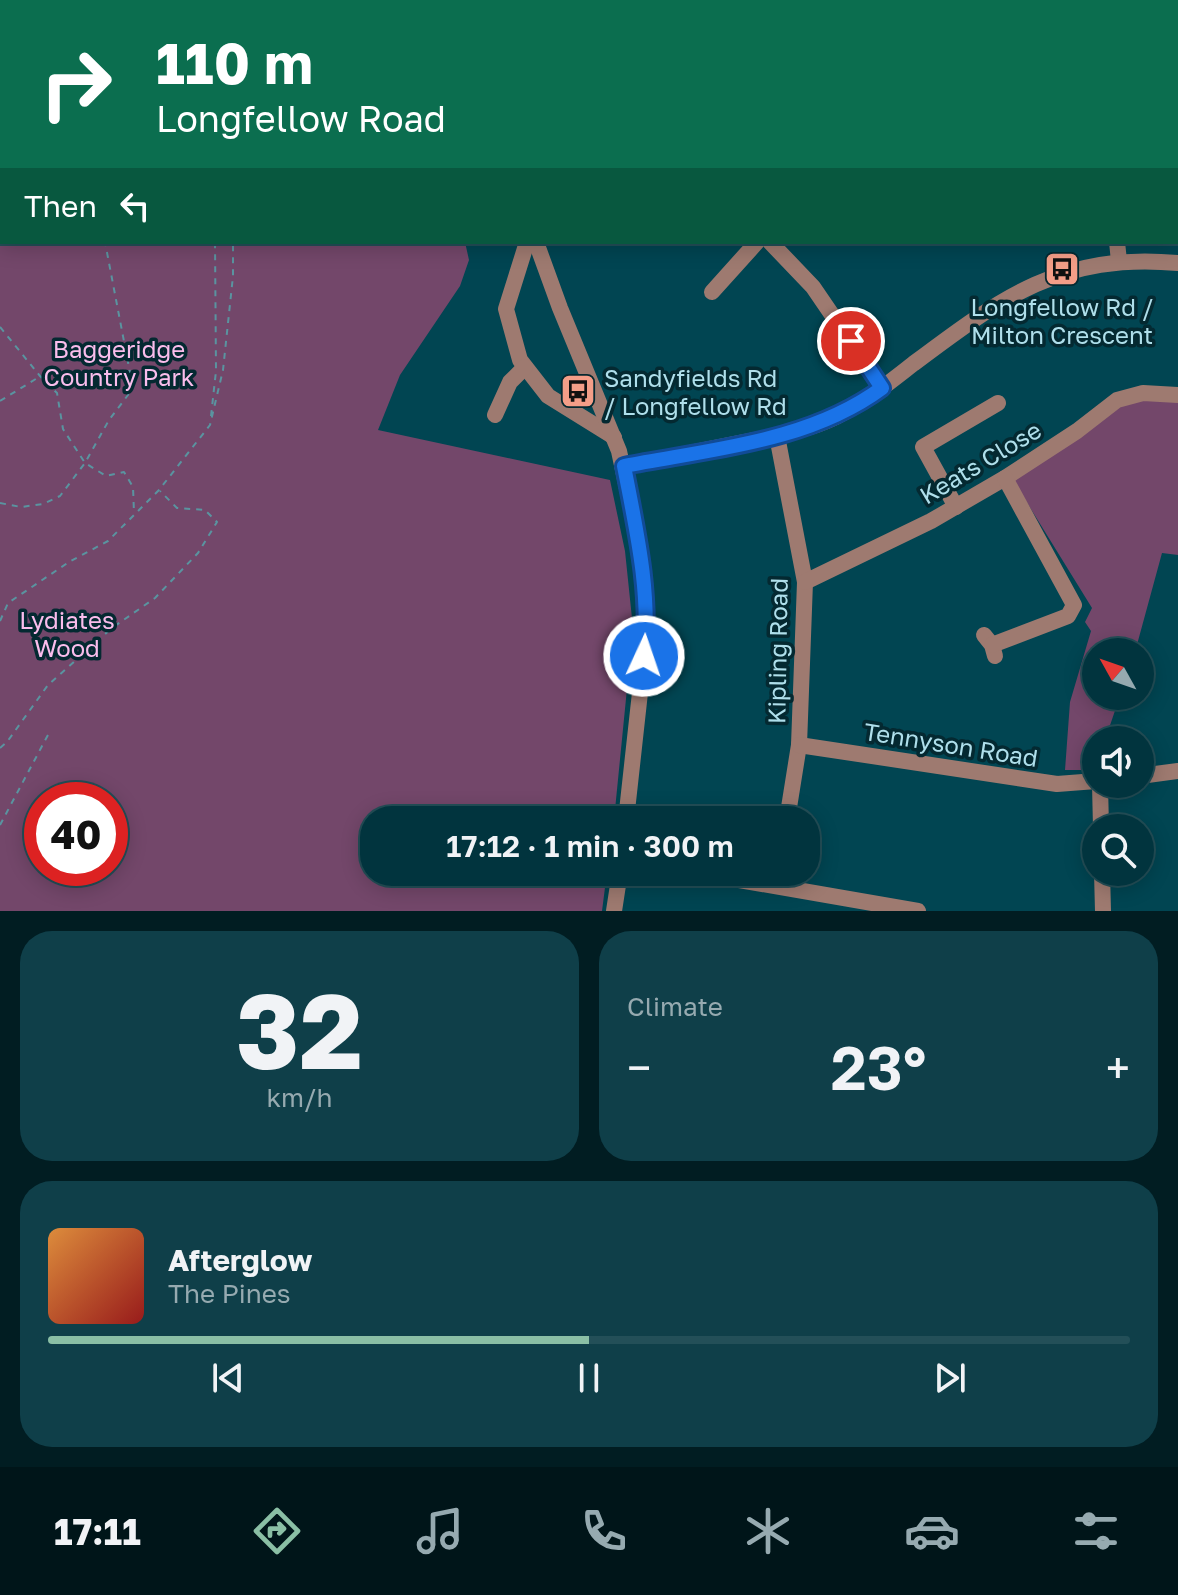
<!DOCTYPE html>
<html lang="en">
<head>
<meta charset="utf-8">
<style>
  :root { --surface:#01343e; --page:#0f3f49; --text:#f1f3f6; --muted:#96aab0; --line:#234f58; --accent:#8abfa5 }
  body { margin:0; font-family:"Golos Text",sans-serif; background:var(--page); color:var(--text); height:100vh; display:flex; flex-direction:column; font-size:30px; white-space:nowrap }
  * { box-sizing:border-box; margin:0 }
  p { font-size:26px; color:var(--muted) }
  .icon { flex:none; width:44px; height:44px; fill:none; stroke:currentColor; stroke-width:2; stroke-linecap:round; stroke-linejoin:round }
  .map { position:relative; height:911px; overflow:hidden }
  .drawer { display:flex; flex-direction:column; gap:20px; padding:20px; background:#011d22; flex:1 }
  .drawer>* { flex:none }
  .top-card { position:absolute; left:0px; top:0px; width:1178px; height:244px; box-shadow:0 4px 20px #0003,0 0 0 2px var(--line); background:#0b6e4f; color:#fff; overflow:hidden }
  .needle { width:52px; rotate:310deg }
  .tools { position:absolute; left:1082px; top:638px; display:grid; gap:16px }
  .tools a { display:grid; place-items:center; width:72px; height:72px; border-radius:50%; background:var(--surface); box-shadow:0 4px 20px #0003,0 0 0 2px var(--line); font-size:40px }
  .speed { position:absolute; left:24px; top:782px; display:flex; gap:16px; font-size:40px; font-weight:700; text-align:center }
  .speed>* { display:grid; place-content:center; width:104px; height:104px; border-radius:50%; background:var(--surface); box-shadow:0 4px 20px #0003,0 0 0 2px var(--line); line-height:1 }
  .speed .limit { border:12px solid #d22; background:#fff; color:#111 }
  .pin { position:absolute; display:grid; place-items:center; width:68px; height:68px; color:#fff; margin:-34px; border:4px solid #fff; border-radius:50%; box-shadow:0 2px 8px #0007 }
  .me { position:absolute; width:88px; margin:-44px; rotate:3deg; stroke-linejoin:round; filter:drop-shadow(0 0 6px #0008) }
  .turn { display:flex; align-items:center; gap:28px; height:168px; padding:0 24px; font-size:36px }
  .turn .icon { width:104px; height:104px; stroke-width:2.5 }
  .turn b { display:block; font-size:56px; line-height:68px }
  .then { display:flex; align-items:center; height:76px; padding:0 24px; background:#0003; gap:16px; font-size:30px }
  .big { font-size:60px; font-weight:600; line-height:1.1 }
  .drawer .card { flex:1; display:flex; flex-direction:column; justify-content:center; gap:12px; min-width:0; padding:0 28px; border-radius:32px; background:var(--page) }
  .drawer .dial { align-items:center; gap:0 }
  .dial b { font-size:104px; line-height:1 }
  .song { display:flex; align-items:center; gap:24px }
  .cover { width:96px; height:96px; border-radius:12px; background:linear-gradient(135deg,hsl(30 70% 55%),hsl(0 70% 35%)) }
  .played { height:8px; border-radius:4px; background:linear-gradient(90deg,var(--accent) 50%,var(--line) 50%) }
  .keys { display:flex; justify-content:space-around; direction:ltr }
  .heat { display:flex; justify-content:space-between; align-items:center; font-size:44px; direction:ltr }
  .drawer .tiles { flex:1; display:grid; gap:20px; grid-template-columns:1fr 1fr }
  .card:last-child { grid-column:span 2 }
  .trip { position:absolute; left:360px; top:806px; width:460px; height:80px; border-radius:32px; background:var(--surface); box-shadow:0 4px 20px #0003,0 0 0 2px var(--line); font-weight:600; line-height:80px; text-align:center }
  .tab-bar { display:flex; height:128px; justify-content:space-around; align-items:center; background:#001519; color:var(--muted) }
  .tab-bar .icon { width:56px; height:56px }
  .tab-bar .current { color:var(--accent) }
  .tab-bar b { font-size:36px; color:var(--text) }
  .map>svg:first-child { display:block }
  .green { fill:#73476a; fill-rule:evenodd }
  .lines { fill:none; stroke-linecap:round; stroke-linejoin:round }
  .path { stroke:#5a94a0; stroke-width:2; stroke-dasharray:6 6; stroke-linecap:butt }
  .minor { stroke:#9e7a70; stroke-width:16 }
  .route-casing { stroke:#114b97; stroke-width:20 }
  .route { stroke:#1a73e8; stroke-width:14 }
  .labels { text-anchor:middle; dominant-baseline:central; stroke-width:7; stroke-linejoin:round; paint-order:stroke }
  .poi-label { font-size:24px; fill:#afdfeb; stroke:#042931 }
  .park-label { font-size:24px; fill:#fabdec; stroke:#042931 }
  .street-label { font-size:24px; fill:#afdfeb; stroke:#042931 }
</style>
</head>
<body>
<div class="map">
<svg width="1178" height="911" viewBox="0 0 1178 911">
  <rect width="100%" height="100%" fill="#014552"/>
  <g class="green">
    <path d="M0,0H497L2,2V242H465L469,260L460,286L400,375L378,430L610,480L625,551L633,628L614,820H374V872H607L602,911H0ZM42,800H110V868H42Z"/>
    <path d="M1092,0H1178V57H1176V2Z"/>
    <path d="M1178,399V555L1162,553L1135,652H1096V696H1120L1105,740H1096L1095,770H1065L1070,702L1091,631L1085,622L1092,608L1013,480L1120,402Z"/>
  </g>
  <g class="lines">
    <g class="path">
      <path d="M109,0L112,2"/>
      <path d="M173,0L174,2"/>
      <path d="M1089,0L1093,2"/>
      <path d="M61,2L62,0"/>
      <path d="M0,327L40,376L57,393L63,429L85,463L106,476L124,472L133,487L134,513"/>
      <path d="M0,401L39,377"/>
      <path d="M211,416L216,371L215,242"/>
      <path d="M0,503L21,507L43,504L60,496L85,463L109,420L128,395L131,378L105,242"/>
      <path d="M0,621L8,603L69,562L108,541L159,490L210,425L223,370L233,276V242"/>
      <path d="M0,748L7,742L48,685L112,628L155,598L198,553L217,522L205,510L177,508L160,491"/>
      <path d="M0,825L49,733"/>
    </g>
    <g class="minor">
      <path d="M644,0L645,2"/>
      <path d="M509,2V0"/>
      <path d="M527,242L506,309L520,360L548,396L614,437"/>
      <path d="M536,242L560,308L619,451L641,554L647,629L626,820"/>
      <path d="M770,242L813,287L882,388"/>
      <path d="M1117,242L1119,261"/>
      <path d="M712,292L757,242"/>
      <path d="M495,415L510,382L525,367"/>
      <path d="M777,436L805,582L799,745L787,820"/>
      <path d="M624,466C664,458 704,450 744,442C771,437 801,432 827,421C858,408 886,385 913,364C1001,298 1062,252 1178,263"/>
      <path d="M956,507L923,447L998,403"/>
      <path d="M805,582L931,521L1005,478L1077,431L1117,400L1143,393L1178,395"/>
      <path d="M984,635L992,645L995,656"/>
      <path d="M992,645L1068,616L1074,605L1005,478"/>
      <path d="M799,745L1057,784L1096,781"/>
      <path d="M1140,776L1178,771"/>
      <path d="M1100,784L1101,828"/>
      <path d="M693,872L918,911"/>
      <path d="M1102,872L1103,911"/>
      <path d="M614,911L620,872"/>
    </g>
  </g>
  <g class="lines">
    <g class="route-casing">
      <path id="route" d="M644,656C651,592 636,529 624,466C711,449 809,442 882,388L851,341"/>
    </g>
    <use href="#route" class="route"/>
  </g>
  <defs>
    <g id="bus-square" transform="scale(1.8)"><rect x="-9" y="-9" width="18" height="18" rx="4" fill="#f49e88" stroke="#042931"/><path d="M-5-6H5V4H4V6H2V4H-2V6H-4V4H-5ZM-3.5-4V0h7V-4ZM-3.5 1.2v1.5H-2V1.2ZM2 1.2v1.5H3.5V1.2Z" fill="#111"/></g>
  </defs>
  <g fill-rule="evenodd">
    <use href="#bus-square" x="1062" y="269"/>
    <use href="#bus-square" x="578" y="391"/>
  </g>
  <g class="labels">
    <g class="poi-label">
      <text x="1062" y="306">Longfellow Rd /<tspan x="1062" dy="28">Milton Crescent</tspan></text>
      <text x="604" y="377" text-anchor="start">Sandyfields Rd<tspan x="604" dy="28">/ Longfellow Rd</tspan></text>
    </g>
    <g class="park-label">
      <text x="119" y="348">Baggeridge<tspan x="119" dy="28">Country Park</tspan></text>
      <text x="67" y="619">Lydiates<tspan x="67" dy="28">Wood</tspan></text>
    </g>
    <g class="street-label">
      <text transform="translate(980 462) rotate(-31)">Keats Close</text>
      <text transform="translate(777 651) rotate(-89)">Kipling Road</text>
      <text transform="translate(951 744) rotate(9)">Tennyson Road</text>
    </g>
  </g>
</svg>
<div class="tools">
<a><svg class="needle" viewBox="-14 -14 28 28"><path d="M0-13l5 13h-10z" fill="#e53935"/><path d="M0 13l5-13h-10z" fill="#96aab0"/></svg></a>
<a><svg class="icon" aria-label="sound" viewBox="0 0 24 24"><path d="M4 9h4l5-4v14l-5-4H4zM17 9q2 3 0 6"/></svg></a>
<a><svg class="icon" aria-label="search" viewBox="0 0 24 24"><circle cx="10" cy="10" r="6"/><path d="M15 15l6 6"/></svg></a>
</div>
<div class="speed"><div class="limit">40</div></div>
<div class="pin" style="left:851px;top:341px;background:#d93025"><svg class="icon" aria-label="arrive" viewBox="0 0 24 24"><path d="M6 21V4h12l-3 4 3 4H6"/></svg></div>
<svg class="me" style="left:644px;top:656px" viewBox="-20 -20 40 40"><circle r="17" fill="#1a73e8" stroke="#fff" stroke-width="3"/><path d="M0-11L8 9 0 5-8 9z" fill="#fff"/></svg>
<div class="trip">17:12 · 1 min · 300 m</div>
<div class="top-card">
<div class="turn"><svg class="icon" aria-label="right" viewBox="0 0 24 24"><path d="M7 20v-9h11M14 6l5 5-5 5"/></svg><div><b>110 m</b>Longfellow Road</div></div>
<div class="then">Then<svg class="icon" aria-label="left" viewBox="0 0 24 24"><path d="M17 20v-9H6M10 6l-5 5 5 5"/></svg></div>
</div>
</div>
<section class="drawer">
<div class="tiles">
<div class="card dial"><b>32</b><p>km/h</p></div>
<div class="card"><p>Climate</p>
<div class="heat"><a>−</a><b class="big">23°</b><a>+</a></div>
</div>
<div class="card">
<div class="song"><i class="cover"></i><div><b>Afterglow</b><p>The Pines</p></div></div>
<div class="played"></div>
<div class="keys"><svg class="icon" aria-label="previous" viewBox="0 0 24 24"><path d="M18 5L8 12l10 7zM5 5v14"/></svg><svg class="icon" aria-label="pause" viewBox="0 0 24 24"><path d="M8 5v14M16 5v14"/></svg><svg class="icon" aria-label="next" viewBox="0 0 24 24"><path d="M6 5l10 7-10 7zM19 5v14"/></svg></div>
</div>
</div>
</section>
<nav class="tab-bar">
<b>17:11</b>
<svg class="icon current" aria-label="directions" viewBox="0 0 24 24"><path d="M12 3l9 9-9 9-9-9zM9 14v-3h6M13 9l2 2-2 2"/></svg>
<svg class="icon" aria-label="music" viewBox="0 0 24 24"><path d="M9 18V5l10-2v13"/><circle cx="6" cy="18" r="3"/><circle cx="16" cy="16" r="3"/></svg>
<svg class="icon" aria-label="phone" viewBox="0 0 24 24"><path d="M5 4h4l2 5-3 2q2 4 5 5l2-3 5 2v4C11 20 4 13 5 4z"/></svg>
<svg class="icon" aria-label="climate" viewBox="0 0 24 24"><path d="M12 3v18M4 7l16 10M4 17L20 7"/></svg>
<svg class="icon" aria-label="car" viewBox="0 0 24 24"><path d="M5 17H2v-5l4-1 3-4h7l3 4 3 1v5h-3M9 17h6M6 11h13"/><circle cx="7" cy="17" r="2"/><circle cx="17" cy="17" r="2"/></svg>
<svg class="icon" aria-label="filters" viewBox="0 0 24 24"><path d="M4 7h16M4 17h16"/><circle cx="9" cy="7" r="2"/><circle cx="15" cy="17" r="2"/></svg>
</nav>
</body>
</html>
